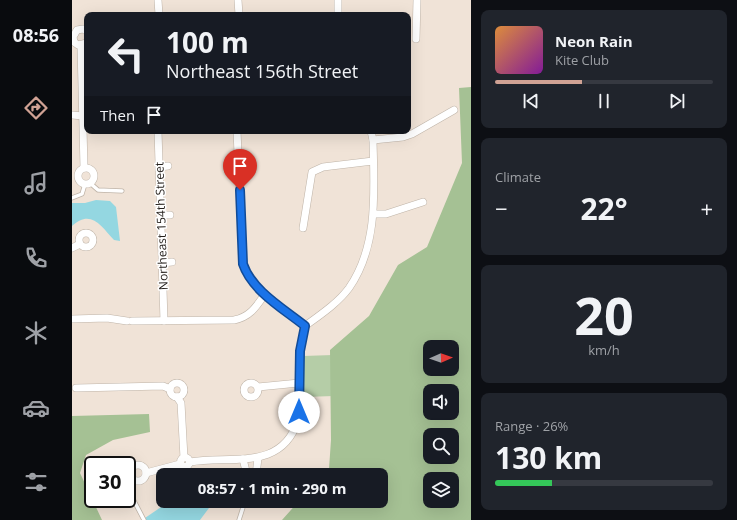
<!DOCTYPE html>
<html lang="en">
<head>
<meta charset="utf-8">
<style>
  :root { --surface:#171b24; --page:#20242c; --text:#f1f3f6; --muted:#9ea1a6; --line:#363941; --accent:#d0a294 }
  body { margin:0; font-family:"Open Sans",sans-serif; background:var(--page); color:var(--text); height:100vh; display:flex; flex-direction:column; font-size:15px; white-space:nowrap }
  * { box-sizing:border-box; margin:0 }
  p { font-size:13px; color:var(--muted) }
  .icon { flex:none; width:22px; height:22px; fill:none; stroke:currentColor; stroke-width:2; stroke-linecap:round; stroke-linejoin:round }
  .map { position:relative; flex:1; overflow:hidden }
  .sheet { display:flex; flex-direction:column; gap:10px; padding:10px; background:#0d0f14; width:266px }
  .sheet>* { flex:none }
  .top-card { position:absolute; left:12px; top:12px; width:327px; height:122px; border-radius:8px; box-shadow:0 4px 16px #0002; background:#171b24; color:var(--text); overflow:hidden }
  .needle { width:26px; rotate:88deg }
  .buttons { position:absolute; left:351px; top:340px; display:grid; gap:8px }
  .buttons a { display:grid; place-items:center; width:36px; height:36px; border-radius:8px; background:var(--surface); box-shadow:0 4px 16px #0002; font-size:20px }
  .speed { position:absolute; left:12px; top:456px; display:flex; gap:8px; font-size:20px; font-weight:700; text-align:center }
  .speed>* { display:grid; place-content:center; width:52px; height:52px; border-radius:50%; background:var(--surface); box-shadow:0 4px 16px #0002; line-height:1 }
  .speed .limit { border:2px solid #111; border-radius:6px; background:#fff; color:#111 }
  .pin { position:absolute; display:grid; place-items:center; width:34px; height:34px; color:#fff; margin:-41px -17px; border-radius:50% 50% 50% 0; rotate:-45deg; box-shadow:0 0 4px #0007 }
  .pin .icon { rotate:45deg }
  .me { position:absolute; width:44px; margin:-22px; rotate:0deg; stroke-linejoin:round; filter:drop-shadow(0 0 3px #0008) }
  .turn { display:flex; align-items:center; gap:14px; height:84px; padding:0 16px; font-size:18px }
  .turn .icon { width:52px; height:52px; stroke-width:2.5 }
  .turn b { display:block; font-size:28px; line-height:34px }
  .then { display:flex; align-items:center; height:38px; padding:0 16px; background:#0003; gap:8px; font-size:15px }
  .big { font-size:30px; font-weight:700; line-height:1.1 }
  .sheet .card { flex:1; display:flex; flex-direction:column; justify-content:center; gap:6px; min-width:0; padding:0 14px; border-radius:8px; background:var(--page) }
  .sheet .dial { align-items:center; gap:0 }
  .dial b { font-size:52px; line-height:1 }
  .song { display:flex; align-items:center; gap:12px }
  .cover { width:48px; height:48px; border-radius:6px; background:linear-gradient(135deg,hsl(30 70% 55%),hsl(290 70% 35%)) }
  .played { height:4px; border-radius:2px; background:linear-gradient(90deg,var(--accent) 40%,var(--line) 40%) }
  .keys { display:flex; justify-content:space-around; direction:ltr }
  .heat { display:flex; justify-content:space-between; align-items:center; font-size:22px; direction:ltr }
  .charge { height:6px; border-radius:3px; background:linear-gradient(90deg,#34c759 26%,var(--line) 0) }
  .trip { position:absolute; left:84px; top:468px; width:232px; height:40px; border-radius:8px; background:var(--surface); box-shadow:0 4px 16px #0002; font-weight:700; line-height:40px; text-align:center }
  main { display:flex; flex:1; min-height:0 }
  .tabs { display:flex; flex-direction:column; width:72px; justify-content:space-around; align-items:center; background:#090b0e; color:var(--muted) }
  .tabs .icon { width:28px; height:28px }
  .tabs .active { color:var(--accent) }
  .tabs b { font-size:18px; color:var(--text) }
  .map>svg:first-child { display:block }
  .green { fill:#b5cda7 }
  .forest { fill:#a5c194; fill-rule:evenodd }
  .water { fill:#94d7e1 }
  .lines { fill:none; stroke-linecap:round; stroke-linejoin:round }
  .lane-casing { stroke:#bfb4a8; stroke-width:5 }
  .street-casing { stroke:#bfb4a8; stroke-width:8 }
  .lane { stroke:#fff; stroke-width:3.5 }
  .street { stroke:#fff; stroke-width:7 }
  .route-casing { stroke:#114b97; stroke-width:10 }
  .route { stroke:#1a73e8; stroke-width:7 }
  .labels { text-anchor:middle; dominant-baseline:central; stroke-width:3; stroke-linejoin:round; paint-order:stroke }
  .street-label { font-size:12px; fill:#231e1a; stroke:#fff }
</style>
</head>
<body>
<main>
<nav class="tabs">
<b>08:56</b>
<svg class="icon active" aria-label="directions" viewBox="0 0 24 24"><path d="M12 3l9 9-9 9-9-9zM9 14v-3h6M13 9l2 2-2 2"/></svg>
<svg class="icon" aria-label="music" viewBox="0 0 24 24"><path d="M9 18V5l10-2v13"/><circle cx="6" cy="18" r="3"/><circle cx="16" cy="16" r="3"/></svg>
<svg class="icon" aria-label="phone" viewBox="0 0 24 24"><path d="M5 4h4l2 5-3 2q2 4 5 5l2-3 5 2v4C11 20 4 13 5 4z"/></svg>
<svg class="icon" aria-label="climate" viewBox="0 0 24 24"><path d="M12 3v18M4 7l16 10M4 17L20 7"/></svg>
<svg class="icon" aria-label="car" viewBox="0 0 24 24"><path d="M5 17H2v-5l4-1 3-4h7l3 4 3 1v5h-3M9 17h6M6 11h13"/><circle cx="7" cy="17" r="2"/><circle cx="17" cy="17" r="2"/></svg>
<svg class="icon" aria-label="filters" viewBox="0 0 24 24"><path d="M4 7h16M4 17h16"/><circle cx="9" cy="7" r="2"/><circle cx="15" cy="17" r="2"/></svg>
</nav>
<div class="map">
<svg width="399" height="520" viewBox="0 0 399 520">
  <rect width="100%" height="100%" fill="#f0e3d7"/>
  <path class="green" d="M261,355L262,396L232,397L231,356Z"/>
  <g class="forest">
    <path d="M399,87V520H210L227,501H309V475H251L257,469L259,440L258,350L297,316L326,265L355,247L390,163L387,88ZM358,347H380V369H358ZM358,391H380V413H358ZM358,435H380V457H358ZM358,479H380V501H358Z"/>
    <path d="M77,414L78,432L41,440L14,455L8,473L30,520H0V416Z"/>
  </g>
  <g class="water">
    <path d="M24,200L38,201L44,207L48,241L42,240C30,227 19,208 0,226V203H13Z"/>
    <path d="M102,501H139L137,508L128,520H74L73,518L95,503Z"/>
  </g>
  <g class="lines">
    <g class="lane-casing">
      <g id="lane">
        <path d="M18,183L26,190L50,191"/>
        <path d="M0,198L10,194L13,184"/>
        <path d="M63,480L59,493L60,497L72,520"/>
        <path d="M167,520L173,501"/>
      </g>
    </g>
    <g class="street-casing">
      <g id="street">
        <path d="M86,0L87,15"/>
        <path d="M166,0L167,15"/>
        <path d="M266,0V15"/>
        <path d="M15,31L11,29L5,30L1,37L2,42L6,45L15,43"/>
        <path d="M344,39L345,0"/>
        <path d="M9,46L12,168"/>
        <path d="M0,115L11,116"/>
        <path d="M86,131L92,321"/>
        <path d="M165,131L171,264C180,291 212,309 233,326"/>
        <path d="M301,140L331,137L340,134L382,110"/>
        <path d="M87,167L96,166"/>
        <circle cx="14" cy="176" r="8"/>
        <path d="M302,214H314L351,202"/>
        <path d="M89,215H98"/>
        <path d="M231,228L240,172L251,167L301,161"/>
        <circle cx="14" cy="240" r="7"/>
        <path d="M0,248L8,244"/>
        <path d="M90,263L100,262"/>
        <path d="M0,319L35,318L55,321"/>
        <path d="M60,321L162,320C178,317 184,307 193,294"/>
        <path d="M233,326C248,315 266,303 277,288C307,245 302,189 301,140L299,131"/>
        <circle cx="179" cy="390" r="7"/>
        <circle cx="105" cy="390" r="7"/>
        <path d="M186,387L227,383"/>
        <path d="M4,388L91,386L98,389"/>
        <path d="M105,397L109,403L112,458"/>
        <circle cx="113" cy="462" r="4.5"/>
        <path d="M171,459L175,475"/>
        <path d="M118,462C158,455 210,472 226,420L228,351L233,326"/>
        <circle cx="66" cy="473" r="8"/>
        <path d="M74,473L108,464"/>
        <path d="M184,475L186,458"/>
      </g>
    </g>
    <use href="#lane" class="lane"/>
    <use href="#street" class="street"/>
  </g>
  <g class="lines">
    <g class="route-casing">
      <path id="route" d="M168,190L171,264C180,291 212,309 233,326L228,351L227,412"/>
    </g>
    <use href="#route" class="route"/>
  </g>
  <g class="labels">
    <g class="street-label">
      <text transform="translate(89 226) rotate(-92)">Northeast 154th Street</text>
    </g>
  </g>
</svg>
<div class="buttons">
<a><svg class="needle" viewBox="-14 -14 28 28"><path d="M0-13l5 13h-10z" fill="#e53935"/><path d="M0 13l5-13h-10z" fill="#9ea1a6"/></svg></a>
<a><svg class="icon" aria-label="sound" viewBox="0 0 24 24"><path d="M4 9h4l5-4v14l-5-4H4zM17 9q2 3 0 6"/></svg></a>
<a><svg class="icon" aria-label="search" viewBox="0 0 24 24"><circle cx="10" cy="10" r="6"/><path d="M15 15l6 6"/></svg></a>
<a><svg class="icon" aria-label="layers" viewBox="0 0 24 24"><path d="M12 4l9 5-9 5-9-5zM3 14l9 5 9-5"/></svg></a>
</div>
<div class="speed"><div class="limit">30</div></div>
<div class="pin" style="left:168px;top:190px;background:#d93025"><svg class="icon" aria-label="arrive" viewBox="0 0 24 24"><path d="M6 21V4h12l-3 4 3 4H6"/></svg></div>
<svg class="me" style="left:227px;top:412px" viewBox="-20 -20 40 40"><circle r="19" fill="#fff"/><path d="M0-13L10 11 0 6-10 11z" fill="#1a73e8"/></svg>
<div class="trip">08:57 · 1 min · 290 m</div>
<div class="top-card">
<div class="turn"><svg class="icon" aria-label="left" viewBox="0 0 24 24"><path d="M17 20v-9H6M10 6l-5 5 5 5"/></svg><div><b>100 m</b>Northeast 156th Street</div></div>
<div class="then">Then<svg class="icon" aria-label="arrive" viewBox="0 0 24 24"><path d="M6 21V4h12l-3 4 3 4H6"/></svg></div>
</div>
</div>
<section class="sheet">
<div class="card">
<div class="song"><i class="cover"></i><div><b>Neon Rain</b><p>Kite Club</p></div></div>
<div class="played"></div>
<div class="keys"><svg class="icon" aria-label="previous" viewBox="0 0 24 24"><path d="M18 5L8 12l10 7zM5 5v14"/></svg><svg class="icon" aria-label="pause" viewBox="0 0 24 24"><path d="M8 5v14M16 5v14"/></svg><svg class="icon" aria-label="next" viewBox="0 0 24 24"><path d="M6 5l10 7-10 7zM19 5v14"/></svg></div>
</div>
<div class="card"><p>Climate</p>
<div class="heat"><a>−</a><b class="big">22°</b><a>+</a></div>
</div>
<div class="card dial"><b>20</b><p>km/h</p></div>
<div class="card"><p>Range · 26%</p><b class="big">130 km</b><div class="charge"></div></div>
</section>
</main>
</body>
</html>
